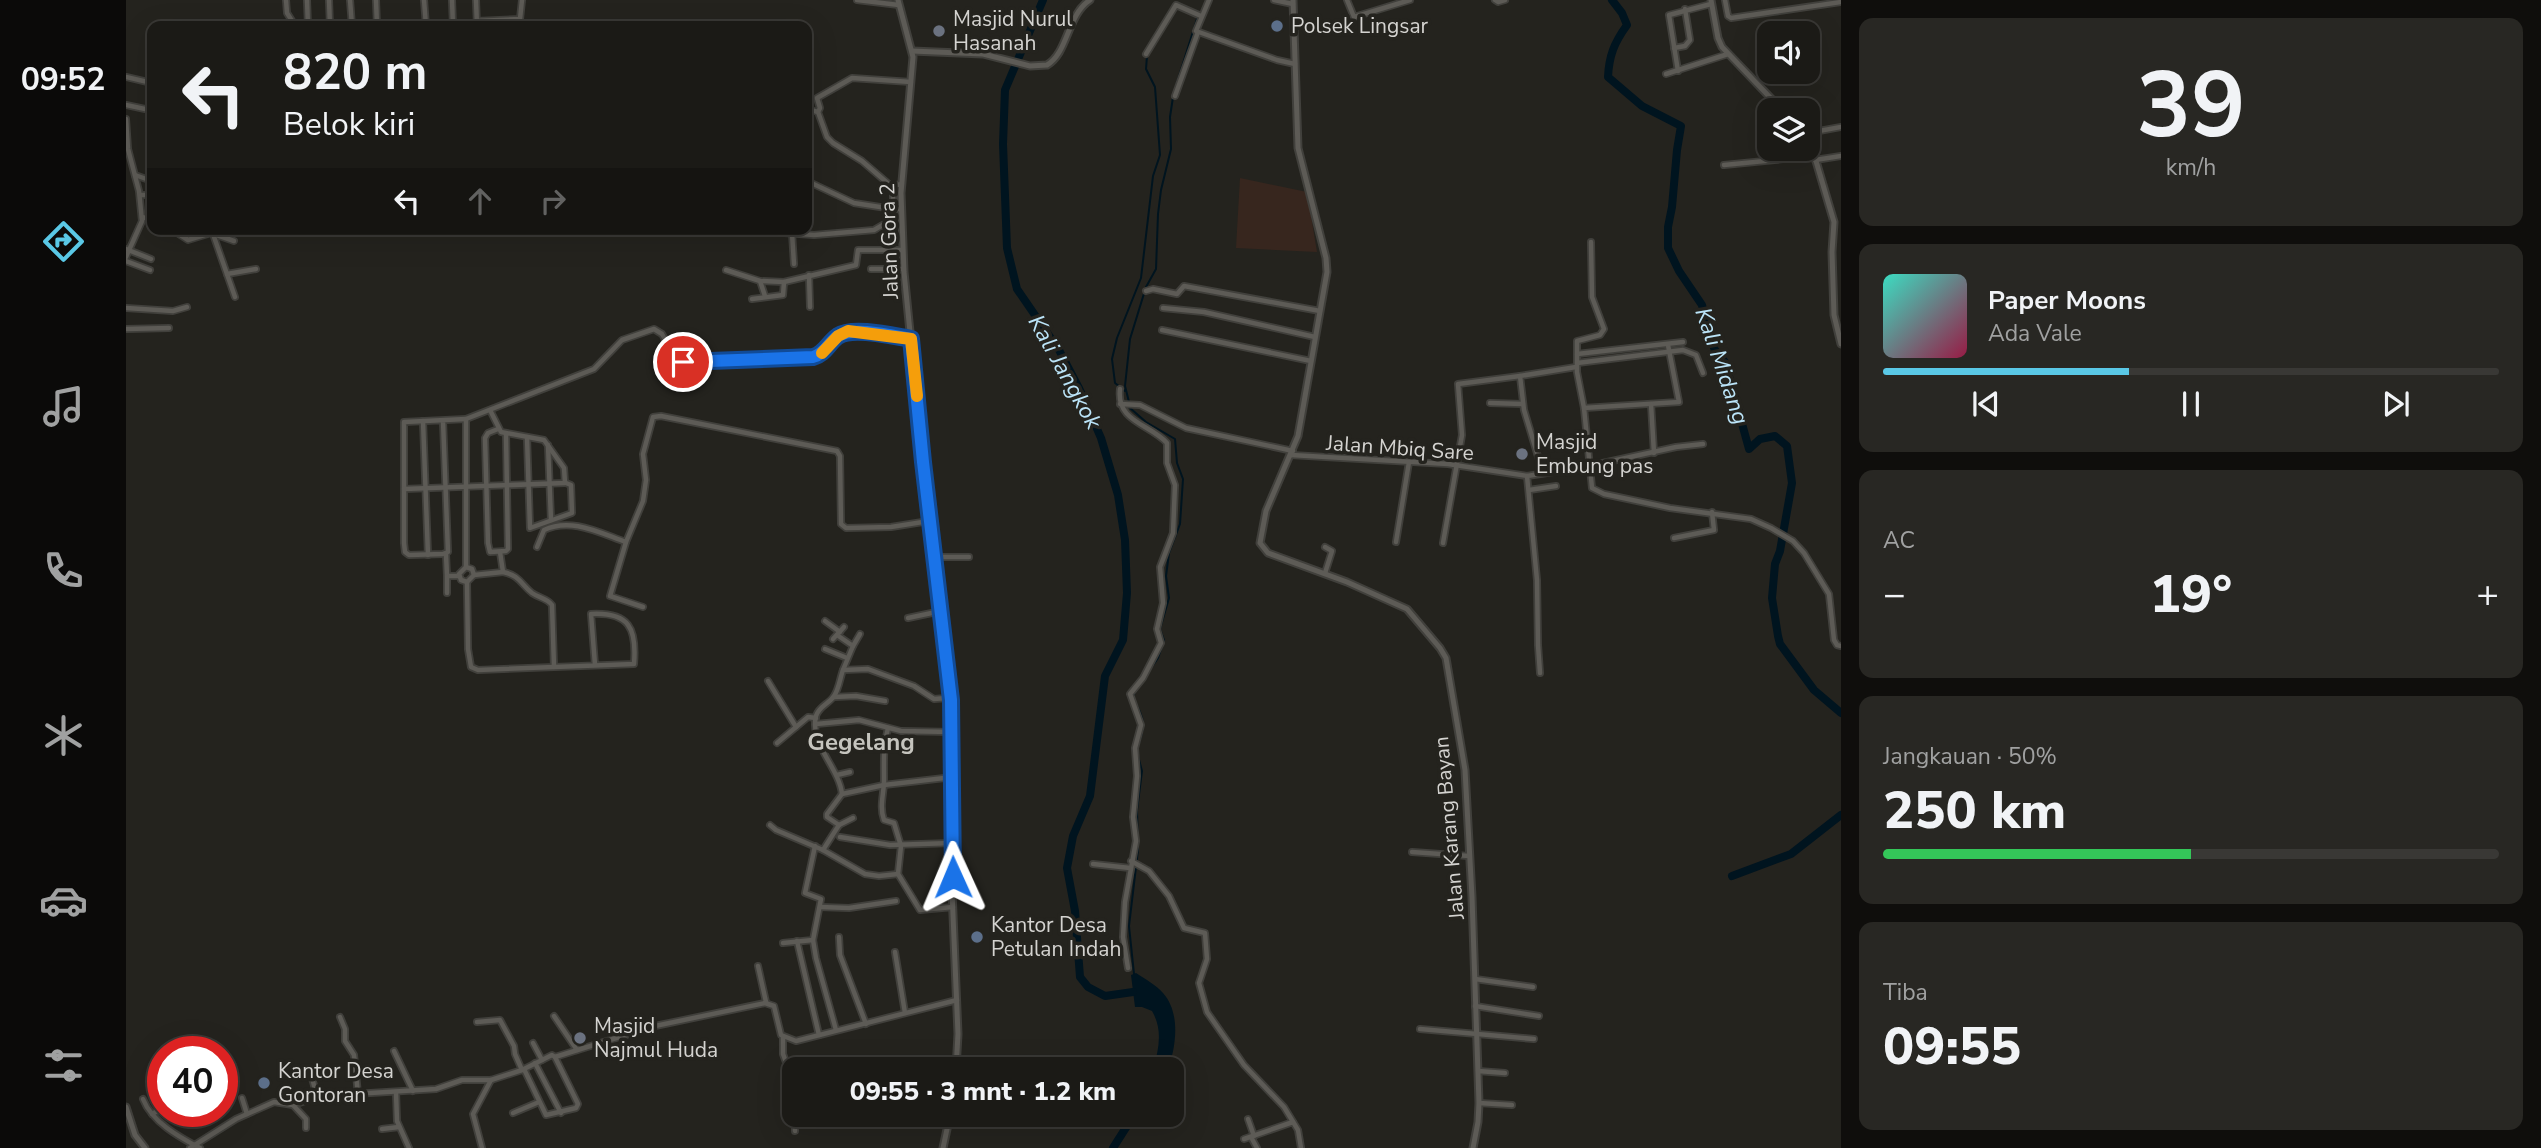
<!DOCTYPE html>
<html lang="id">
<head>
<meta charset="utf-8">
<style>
  :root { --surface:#1b1a16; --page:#282723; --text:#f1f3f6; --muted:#a0a1a1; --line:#393835; --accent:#5ac8e6 }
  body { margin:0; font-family:"Nunito Sans",sans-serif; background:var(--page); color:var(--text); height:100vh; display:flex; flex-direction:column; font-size:26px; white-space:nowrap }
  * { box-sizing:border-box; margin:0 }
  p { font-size:23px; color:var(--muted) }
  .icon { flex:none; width:38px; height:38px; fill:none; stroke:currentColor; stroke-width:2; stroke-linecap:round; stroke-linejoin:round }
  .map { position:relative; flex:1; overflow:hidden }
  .panel { display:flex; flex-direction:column; gap:18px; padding:18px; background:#0f0e0c; width:700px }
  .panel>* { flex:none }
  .guide { position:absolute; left:21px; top:21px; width:665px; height:214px; border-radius:14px; box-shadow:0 7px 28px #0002,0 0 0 2px var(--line); background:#1b1a16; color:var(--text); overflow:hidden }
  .fabs { position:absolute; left:1631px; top:21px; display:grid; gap:14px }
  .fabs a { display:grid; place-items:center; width:63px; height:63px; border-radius:14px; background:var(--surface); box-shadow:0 7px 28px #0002,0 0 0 2px var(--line); font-size:35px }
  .speed { position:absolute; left:21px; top:1036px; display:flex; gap:14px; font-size:35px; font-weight:700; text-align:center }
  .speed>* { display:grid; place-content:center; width:91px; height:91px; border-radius:50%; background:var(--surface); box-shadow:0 7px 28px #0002,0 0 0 2px var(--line); line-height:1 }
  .speed .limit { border:10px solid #d22; background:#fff; color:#111 }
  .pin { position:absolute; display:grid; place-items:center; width:60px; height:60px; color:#fff; margin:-30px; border:4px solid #fff; border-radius:50%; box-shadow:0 2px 7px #0007 }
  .me { position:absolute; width:77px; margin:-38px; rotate:359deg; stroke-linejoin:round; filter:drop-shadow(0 0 5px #0008) }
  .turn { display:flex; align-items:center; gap:24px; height:147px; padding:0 21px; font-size:32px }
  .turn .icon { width:91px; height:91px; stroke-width:2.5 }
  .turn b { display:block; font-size:49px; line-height:60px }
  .lanes { display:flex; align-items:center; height:66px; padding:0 21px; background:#0003; justify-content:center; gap:35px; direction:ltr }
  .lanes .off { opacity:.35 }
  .big { font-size:52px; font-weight:800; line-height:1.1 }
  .panel .tile { flex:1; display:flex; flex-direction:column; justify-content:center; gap:10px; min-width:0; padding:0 24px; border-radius:14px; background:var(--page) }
  .panel .dial { align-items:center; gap:0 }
  .dial b { font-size:91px; line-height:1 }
  .song { display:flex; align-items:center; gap:21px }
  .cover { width:84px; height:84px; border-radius:10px; background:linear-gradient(135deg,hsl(170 70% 55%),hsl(340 70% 35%)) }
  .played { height:7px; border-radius:4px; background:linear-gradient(90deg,var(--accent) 40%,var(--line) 40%) }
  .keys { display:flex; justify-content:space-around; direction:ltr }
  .heat { display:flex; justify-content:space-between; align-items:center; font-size:38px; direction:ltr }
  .charge { height:10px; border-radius:5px; background:linear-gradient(90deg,#34c759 50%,var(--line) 0) }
  .trip { position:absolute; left:656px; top:1057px; width:402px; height:70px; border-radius:14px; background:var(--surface); box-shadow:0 7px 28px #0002,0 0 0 2px var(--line); font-weight:800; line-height:70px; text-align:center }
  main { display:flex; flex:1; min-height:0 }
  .tabs { display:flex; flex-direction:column; width:126px; justify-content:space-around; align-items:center; background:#0b0a09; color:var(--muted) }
  .tabs .icon { width:49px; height:49px }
  .tabs .active { color:var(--accent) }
  .tabs b { font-size:32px; color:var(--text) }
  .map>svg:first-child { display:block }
  .education { fill:#37261e }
  .water { fill:#00141f }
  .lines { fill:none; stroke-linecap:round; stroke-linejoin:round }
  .stream { stroke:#00141f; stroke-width:2 }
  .river { stroke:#00141f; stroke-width:8 }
  .minor-casing { stroke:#41403c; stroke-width:8 }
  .tertiary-casing { stroke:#41403c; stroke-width:9 }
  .minor { stroke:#5d5b56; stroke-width:4.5 }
  .tertiary { stroke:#5d5b56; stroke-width:5 }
  .route-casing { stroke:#114b97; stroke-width:18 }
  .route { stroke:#1a73e8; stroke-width:12 }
  .slow { stroke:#f59e0b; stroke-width:12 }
  .service-dot { fill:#5c6f8a; stroke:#24231e; stroke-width:2.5 }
  .worship-dot { fill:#6b7280; stroke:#24231e; stroke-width:2.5 }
  .labels { text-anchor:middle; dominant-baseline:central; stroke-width:7; stroke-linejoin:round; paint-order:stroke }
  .poi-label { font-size:21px; fill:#d4d3d0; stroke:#24231e; text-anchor:start }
  .street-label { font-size:21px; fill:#d4d3d0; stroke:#24231e }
  .water-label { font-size:23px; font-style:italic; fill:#bbe4f8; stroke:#24231e }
  .quarter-label { font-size:24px; font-weight:bold; fill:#c5c4be; stroke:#24231e }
</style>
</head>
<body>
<main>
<nav class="tabs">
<b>09:52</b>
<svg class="icon active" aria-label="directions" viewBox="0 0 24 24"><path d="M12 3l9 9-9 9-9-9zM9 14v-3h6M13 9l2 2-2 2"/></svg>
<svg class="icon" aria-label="music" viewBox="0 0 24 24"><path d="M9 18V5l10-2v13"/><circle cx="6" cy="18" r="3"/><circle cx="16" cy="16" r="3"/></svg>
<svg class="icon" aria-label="phone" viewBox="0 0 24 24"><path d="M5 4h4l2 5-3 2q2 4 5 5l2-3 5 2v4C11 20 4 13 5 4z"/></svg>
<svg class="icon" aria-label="climate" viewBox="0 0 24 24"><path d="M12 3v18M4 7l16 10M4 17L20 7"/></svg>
<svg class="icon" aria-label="car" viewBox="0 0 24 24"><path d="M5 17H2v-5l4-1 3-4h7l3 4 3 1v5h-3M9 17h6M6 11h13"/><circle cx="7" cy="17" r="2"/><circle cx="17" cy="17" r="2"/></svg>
<svg class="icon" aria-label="filters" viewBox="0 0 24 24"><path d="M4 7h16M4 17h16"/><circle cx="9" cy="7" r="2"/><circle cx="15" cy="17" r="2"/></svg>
</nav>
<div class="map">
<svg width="1715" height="1148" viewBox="0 0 1715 1148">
  <rect width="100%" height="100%" fill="#24231e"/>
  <path class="education" d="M1114,178L1181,192L1191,252L1110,248Z"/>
  <path class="water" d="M1010,973C1019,979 1030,985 1037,993C1055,1013 1050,1047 1042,1069H1027C1033,1049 1037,1030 1026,1011L1016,1007H1009L1005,975Z"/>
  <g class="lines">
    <g class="stream">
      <path d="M1048,92L1071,19L1079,5"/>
      <path d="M999,391L989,383L986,359L991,338L1015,278L1027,176L1034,155L1029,87L1020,69L1021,56"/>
      <path d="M1003,402L999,386L1004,339L1020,287L1030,269L1032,214L1035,190L1045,149L1044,117L1047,97"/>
      <path d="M1004,408L1020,422L1049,439L1051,463L1057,479L1054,524L1043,553L1040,576L1043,598L1034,629L1038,640L1032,658L1009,691L1007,698C1019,719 1020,726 1011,748"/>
      <path d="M1351,954V978"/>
      <path d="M1008,974L1003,926L1012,850L1011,810L1016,771L1012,756"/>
    </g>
    <g class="river">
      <path d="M917,0L879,90L877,144L881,248L891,289L933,350L953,388L975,438L992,495L999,540L1001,593L997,640L979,676L964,796L947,836L941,868L949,911L954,977L962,987L979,996L1007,992"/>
      <path d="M1486,0L1496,13L1501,25C1488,43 1483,56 1482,77L1516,106L1555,126L1551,150L1546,207L1542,227V248L1553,271L1576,305L1583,336L1589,350L1599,362L1623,449L1634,439L1649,436L1661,446L1666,483L1654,551L1649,564L1646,598L1652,636L1654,644L1688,690L1715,713"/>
      <path d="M1606,876L1665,854L1715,815"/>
      <path d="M987,1148L1008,1115"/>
    </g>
    <g class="minor-casing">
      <g id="minor">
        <path d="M160,0L161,13L168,24H182"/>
        <path d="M181,0L182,26"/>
        <path d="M203,0L204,26"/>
        <path d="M224,0L226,26"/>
        <path d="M250,0L251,26"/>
        <path d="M298,0L300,26"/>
        <path d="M326,0L327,26"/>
        <path d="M350,0L351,26"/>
        <path d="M731,0L773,5"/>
        <path d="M1083,0L1070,31L1151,60L1169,64"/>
        <path d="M1148,0L1167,4"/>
        <path d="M1221,0L1228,17L1284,0"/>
        <path d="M1369,0L1372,2L1379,0"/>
        <path d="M1599,0L1602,16L1605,18L1715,2"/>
        <path d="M351,21L394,19L396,0"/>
        <path d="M1548,48L1559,46L1564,40L1559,9"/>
        <path d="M1020,54L1050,5L1075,16"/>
        <path d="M1552,71L1543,15L1585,4"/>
        <path d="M1540,74L1602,54"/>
        <path d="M0,77L26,83"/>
        <path d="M1049,96L1072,32"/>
        <path d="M0,105L19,109"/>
        <path d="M681,109L692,112"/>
        <path d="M0,119L2,149L13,191L16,221L0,257"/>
        <path d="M1682,133L1715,127"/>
        <path d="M1689,160L1715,156"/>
        <path d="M1598,165L1688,156"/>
        <path d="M9,175L26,181"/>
        <path d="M776,184L765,186L736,161L707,143L701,137L692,112L694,108L691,98L726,78L785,82"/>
        <path d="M767,187V209H775"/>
        <path d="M14,195H26"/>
        <path d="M16,217L26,220"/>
        <path d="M45,229L62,240L85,233L108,241"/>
        <path d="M602,229L688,235L748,230L767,219V209L728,203L681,181"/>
        <path d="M666,233L668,264"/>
        <path d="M87,234L109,297"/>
        <path d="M0,249L25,259"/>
        <path d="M0,261L24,270"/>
        <path d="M745,269H778"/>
        <path d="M600,270L634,281L658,282L730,265L732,250H777"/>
        <path d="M101,274L130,269"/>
        <path d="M683,275L684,307"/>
        <path d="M634,281L639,296"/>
        <path d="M1020,291L1027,289L1051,294L1058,286L1194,311"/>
        <path d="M626,299L657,295L658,282"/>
        <path d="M0,308L47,311L61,307"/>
        <path d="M1037,308L1078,312L1189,337"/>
        <path d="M0,329L43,328"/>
        <path d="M1036,330L1185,361"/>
        <path d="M1542,345L1553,402L1458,408L1466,488L1478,494L1544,508L1625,519L1645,528L1667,541L1678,553L1703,594L1708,640L1711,645L1715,646"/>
        <path d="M1451,354L1557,342"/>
        <path d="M1451,363L1557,350L1570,355L1577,373"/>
        <path d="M994,389C990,422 1024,424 1041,443V463L1049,485L1047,533L1034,567L1037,603L1031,629L1035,643L1017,678L1004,694L1015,725L1009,748L1011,776L1007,817L1010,841L999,902L997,937L1002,968"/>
        <path d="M1364,403L1397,404"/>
        <path d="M994,404L1014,405L1060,428L1167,451"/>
        <path d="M1525,404L1528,453"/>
        <path d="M1458,408L1451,372V341L1474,335L1478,329L1466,297L1465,242"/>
        <path d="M297,421L302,555"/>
        <path d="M317,421L322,552L317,554L283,555L279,552L278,543V422L340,419"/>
        <path d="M372,429L362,433L359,438L362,543L364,552L380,551L382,549L380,434"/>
        <path d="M401,437L404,528L446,513L445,485L440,483"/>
        <path d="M422,445L425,520"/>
        <path d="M1165,455L1322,464L1401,476L1454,468L1550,447L1577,444"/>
        <path d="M1417,473L1398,410L1394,376L1450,367"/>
        <path d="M1401,476L1411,580L1412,645L1414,673"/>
        <path d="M278,489L439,483L438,468L418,440L375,432L364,410"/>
        <path d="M1403,490L1430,486"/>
        <path d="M1548,538L1588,530L1586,512"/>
        <path d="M1270,542L1283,462"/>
        <path d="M1317,543L1336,435L1332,384L1394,376"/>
        <path d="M411,547L418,530C445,517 474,533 500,542"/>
        <path d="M1199,547L1206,551L1199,573"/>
        <path d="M320,554L321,576H333"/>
        <path d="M808,557H843"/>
        <path d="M340,567L346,569L348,575L341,582L335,580L333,574L340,567V419L468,369L496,340L528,329L536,334L552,362H557L687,357C699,354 702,343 712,336C727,326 767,336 785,339"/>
        <path d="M377,572C393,575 395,584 406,593C413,598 421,598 426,605L428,667"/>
        <path d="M348,575L377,572L374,552"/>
        <path d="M321,576V593"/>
        <path d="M341,582L342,649L345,667L352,670L508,664C511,628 503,612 465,614L469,665"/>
        <path d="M517,607L484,596L500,542L517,501L520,480L517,454L527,417L535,416L711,451L714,456L715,524L720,528L765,527L803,521"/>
        <path d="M782,618L815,611"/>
        <path d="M699,621L714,632"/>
        <path d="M711,635L727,646L717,670"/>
        <path d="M707,639L718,627"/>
        <path d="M727,646L734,634"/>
        <path d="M699,649L721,658"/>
        <path d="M642,681L670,727"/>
        <path d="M708,697L730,696L759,701"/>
        <path d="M690,724L733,720L775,731L826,732"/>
        <path d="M762,728C757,746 758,761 758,780C758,794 753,806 758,820L768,823L775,846L772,874L794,910L827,907"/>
        <path d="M651,743L682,717L690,718"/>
        <path d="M711,775L724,772"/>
        <path d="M716,794C713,767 683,744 690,716C693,706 703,704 708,696C713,689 714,678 717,670L742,669L788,686L808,699L821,698L825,700"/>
        <path d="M644,825L650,830L697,850L739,874L753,876L772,874"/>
        <path d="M713,825L727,818"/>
        <path d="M714,837L764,845L826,843"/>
        <path d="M697,850L713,825L701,817V814L716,794L758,785L827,777"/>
        <path d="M1286,852L1343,856"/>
        <path d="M1005,861L1023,871L1043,896L1058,928L1079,933L1081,959L1073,983L1081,1012L1118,1065L1158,1107L1172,1130L1175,1148"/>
        <path d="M967,864L1004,868"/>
        <path d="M694,907L723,908L770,901"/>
        <path d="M713,937L714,955L740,1024"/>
        <path d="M687,940L690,958L710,1030"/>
        <path d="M671,941L693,1035"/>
        <path d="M657,943L687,940L695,899L679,893L689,846"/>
        <path d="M769,952L779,1013"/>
        <path d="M632,966L640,1002"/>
        <path d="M1349,979L1407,987"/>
        <path d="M1349,1006L1413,1016"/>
        <path d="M428,1016L451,1050"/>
        <path d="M214,1017L219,1029V1041L228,1055L232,1094"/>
        <path d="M351,1022L374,1020L388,1046L389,1054L396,1070"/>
        <path d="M1294,1029L1408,1039"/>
        <path d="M657,1037V1054L667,1081L669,1131"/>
        <path d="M407,1043L416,1060"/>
        <path d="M268,1051L287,1091"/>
        <path d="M409,1063L435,1113"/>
        <path d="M398,1069L420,1115L450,1108L452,1104L429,1057"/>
        <path d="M184,1070L191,1097"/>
        <path d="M1352,1071L1379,1073"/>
        <path d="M270,1092L271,1121L283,1148"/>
        <path d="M116,1098L121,1114"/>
        <path d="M17,1099C26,1122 53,1137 74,1148"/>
        <path d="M1353,1103L1386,1105"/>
        <path d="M167,1105L180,1119V1128"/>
        <path d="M387,1113L413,1102"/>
        <path d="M26,1114L37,1108"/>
        <path d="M1122,1119L1128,1136"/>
        <path d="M256,1129L273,1127"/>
        <path d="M1125,1137L1131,1148"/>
        <path d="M1118,1139L1167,1122"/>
        <path d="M64,1148L110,1119L148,1102L167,1105L195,1096L310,1089L336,1080H365L396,1070L426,1055L429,1057L529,1026L639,1003L648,1006L655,1035L670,1041L831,1000"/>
        <path d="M356,1148L347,1114L365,1080"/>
      </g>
    </g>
    <g class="tertiary-casing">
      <g id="tertiary">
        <path d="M772,0L787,57L775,193L778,272L797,462L826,712V891L832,1034L830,1069"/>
        <path d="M1167,0L1172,148L1200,258L1201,272L1172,436L1140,511L1134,543L1142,553L1221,582L1281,609L1314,648L1320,658L1339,770L1346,897L1353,1103L1352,1122L1347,1148"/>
        <path d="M1585,0L1592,38L1596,47L1656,110"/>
        <path d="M786,51L857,54L904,66L921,65C942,53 941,15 964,0"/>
        <path d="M1682,134L1708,222L1706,252L1708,315L1715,344"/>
        <path d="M0,1107L9,1135L19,1148"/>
        <path d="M817,1148L824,1115"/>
      </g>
    </g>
    <use href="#minor" class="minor"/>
    <use href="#tertiary" class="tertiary"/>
  </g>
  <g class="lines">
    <g class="route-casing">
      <path id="route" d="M557,362L687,357C699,354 702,343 712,336C727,326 767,336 785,339L797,462L825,700L827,877"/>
    </g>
    <use href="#route" class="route"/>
    <path class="slow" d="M696,353L712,336L722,331L785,339L791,396"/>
  </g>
  <g class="service-dot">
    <circle cx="1151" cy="26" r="7"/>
    <circle cx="851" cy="937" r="7"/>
    <circle cx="138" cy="1083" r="7"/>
  </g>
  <g class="worship-dot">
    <circle cx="813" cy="31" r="7"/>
    <circle cx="1396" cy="454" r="7"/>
    <circle cx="454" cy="1038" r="7"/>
  </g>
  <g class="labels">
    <g class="poi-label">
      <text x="827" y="19">Masjid Nurul<tspan x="827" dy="24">Hasanah</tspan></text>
      <text x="1165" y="26">Polsek Lingsar</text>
      <text x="1410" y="442">Masjid<tspan x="1410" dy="24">Embung pas</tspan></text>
      <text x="865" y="925">Kantor Desa<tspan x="865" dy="24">Petulan Indah</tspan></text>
      <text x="468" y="1026">Masjid<tspan x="468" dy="24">Najmul Huda</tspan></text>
      <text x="152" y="1071">Kantor Desa<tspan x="152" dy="24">Gontoran</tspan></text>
    </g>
    <g class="street-label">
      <text transform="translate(763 241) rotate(-92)">Jalan Gora 2</text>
      <text transform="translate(1274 448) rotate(4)">Jalan Mbiq Sare</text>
      <text transform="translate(1323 828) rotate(-95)">Jalan Karang Bayan</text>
    </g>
    <g class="water-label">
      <text transform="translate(1596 366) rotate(71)">Kali Midang</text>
      <text transform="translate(939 372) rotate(61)">Kali Jangkok</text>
    </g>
    <g class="quarter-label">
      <text x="735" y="742">Gegelang</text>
    </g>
  </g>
</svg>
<div class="fabs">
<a><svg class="icon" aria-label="sound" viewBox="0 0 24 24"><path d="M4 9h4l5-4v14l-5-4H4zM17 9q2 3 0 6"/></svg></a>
<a><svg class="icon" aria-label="layers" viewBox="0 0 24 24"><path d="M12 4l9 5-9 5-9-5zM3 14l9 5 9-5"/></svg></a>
</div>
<div class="speed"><div class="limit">40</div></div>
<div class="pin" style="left:557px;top:362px;background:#d93025"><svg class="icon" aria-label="arrive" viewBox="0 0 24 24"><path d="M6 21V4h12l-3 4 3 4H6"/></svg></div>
<svg class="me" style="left:827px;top:877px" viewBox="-20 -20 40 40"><path d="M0-17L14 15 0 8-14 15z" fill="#1a73e8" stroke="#fff" stroke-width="4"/></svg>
<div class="trip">09:55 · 3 mnt · 1.2 km</div>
<div class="guide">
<div class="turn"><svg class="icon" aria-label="left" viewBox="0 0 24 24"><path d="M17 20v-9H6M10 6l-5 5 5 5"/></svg><div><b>820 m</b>Belok kiri</div></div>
<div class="lanes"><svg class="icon" aria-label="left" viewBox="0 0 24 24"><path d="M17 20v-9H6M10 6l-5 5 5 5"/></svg><svg class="icon off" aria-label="ahead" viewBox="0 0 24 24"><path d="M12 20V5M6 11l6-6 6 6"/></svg><svg class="icon off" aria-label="right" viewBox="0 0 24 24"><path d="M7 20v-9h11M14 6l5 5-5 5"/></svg></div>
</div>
</div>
<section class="panel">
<div class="tile dial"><b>39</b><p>km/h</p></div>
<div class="tile">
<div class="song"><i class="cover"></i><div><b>Paper Moons</b><p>Ada Vale</p></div></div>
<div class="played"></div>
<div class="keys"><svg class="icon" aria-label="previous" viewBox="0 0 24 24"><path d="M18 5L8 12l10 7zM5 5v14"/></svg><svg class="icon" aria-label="pause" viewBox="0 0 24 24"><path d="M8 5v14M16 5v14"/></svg><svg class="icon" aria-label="next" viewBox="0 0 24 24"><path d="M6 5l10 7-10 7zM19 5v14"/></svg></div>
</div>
<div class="tile"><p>AC</p>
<div class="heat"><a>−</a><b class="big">19°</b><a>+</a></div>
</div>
<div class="tile"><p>Jangkauan · 50%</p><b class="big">250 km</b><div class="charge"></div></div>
<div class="tile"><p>Tiba</p><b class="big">09:55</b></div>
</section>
</main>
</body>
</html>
